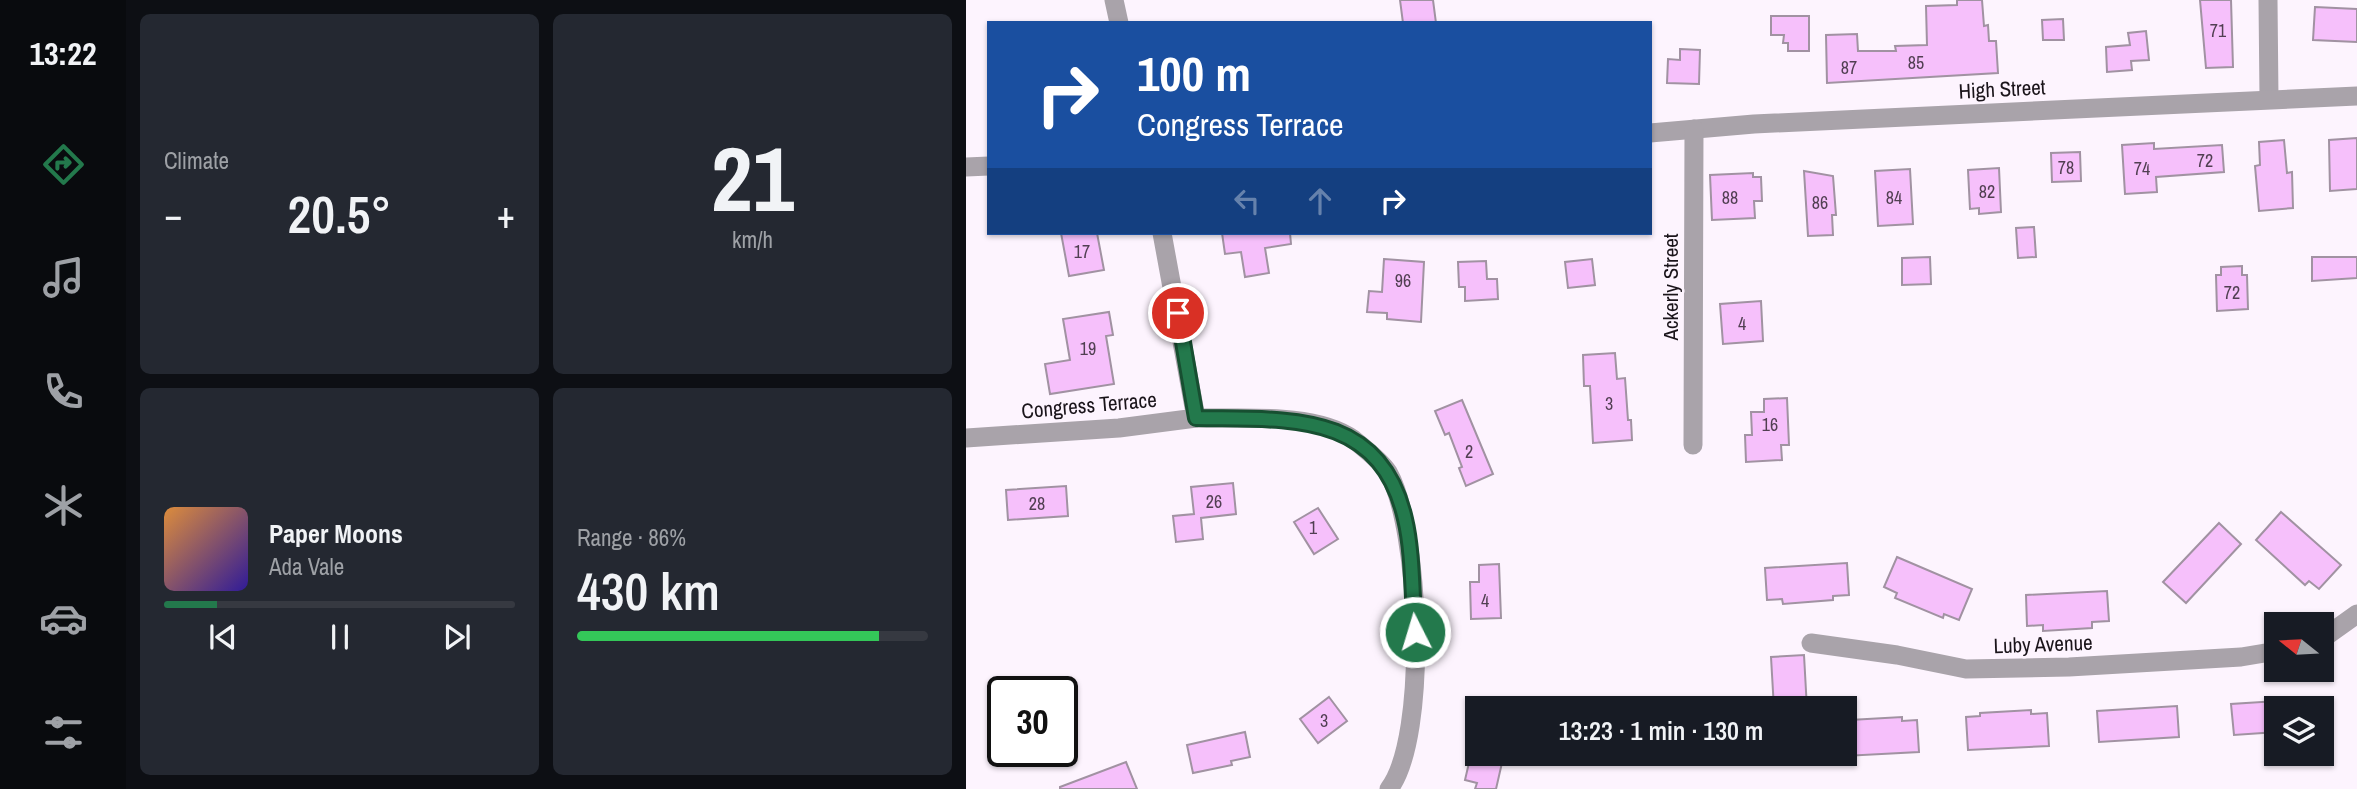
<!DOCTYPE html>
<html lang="en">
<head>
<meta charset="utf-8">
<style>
  :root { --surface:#171b24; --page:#242831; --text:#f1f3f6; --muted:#9ea1a6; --line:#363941; --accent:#23794c }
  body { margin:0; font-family:"Archivo Narrow",sans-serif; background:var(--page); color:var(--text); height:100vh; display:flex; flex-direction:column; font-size:26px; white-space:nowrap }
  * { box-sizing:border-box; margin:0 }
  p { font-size:23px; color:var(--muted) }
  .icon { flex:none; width:38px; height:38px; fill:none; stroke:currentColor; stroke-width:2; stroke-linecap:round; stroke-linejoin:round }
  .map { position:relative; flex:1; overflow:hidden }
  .details { display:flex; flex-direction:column; gap:14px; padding:14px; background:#0d0f14; width:840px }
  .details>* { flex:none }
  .guide { position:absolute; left:21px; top:21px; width:665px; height:214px; border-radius:0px; box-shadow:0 2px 5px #0004; background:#1a4fa0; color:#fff; overflow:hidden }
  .needle { width:46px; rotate:288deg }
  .controls { position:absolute; left:1298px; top:612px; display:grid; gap:14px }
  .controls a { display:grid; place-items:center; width:70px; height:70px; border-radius:0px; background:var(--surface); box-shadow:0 2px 5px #0004; font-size:35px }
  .speed { position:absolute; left:21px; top:676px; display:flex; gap:14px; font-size:35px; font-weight:700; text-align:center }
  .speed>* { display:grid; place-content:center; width:91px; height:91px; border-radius:50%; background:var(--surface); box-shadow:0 2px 5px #0004; line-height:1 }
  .speed .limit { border:4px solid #111; border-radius:10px; background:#fff; color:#111 }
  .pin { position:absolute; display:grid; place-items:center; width:60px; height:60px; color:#fff; margin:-30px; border:4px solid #fff; border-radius:50%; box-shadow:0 2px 7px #0007 }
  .me { position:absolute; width:77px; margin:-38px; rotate:355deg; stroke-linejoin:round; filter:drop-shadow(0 0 5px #0008) }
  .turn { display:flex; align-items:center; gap:24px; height:147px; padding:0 35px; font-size:32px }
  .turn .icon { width:91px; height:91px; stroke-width:2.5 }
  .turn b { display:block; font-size:49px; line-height:60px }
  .lanes { display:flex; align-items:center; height:66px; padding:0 35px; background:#0003; justify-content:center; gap:35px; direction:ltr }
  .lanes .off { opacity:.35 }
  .big { font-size:52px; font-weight:600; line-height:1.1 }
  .details .tile { flex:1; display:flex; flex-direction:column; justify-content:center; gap:10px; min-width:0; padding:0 24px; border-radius:10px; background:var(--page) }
  .details .dial { align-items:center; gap:0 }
  .dial b { font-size:91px; line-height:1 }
  .song { display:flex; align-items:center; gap:21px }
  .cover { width:84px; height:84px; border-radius:10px; background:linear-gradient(135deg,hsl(30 70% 55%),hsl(250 70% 35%)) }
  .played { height:7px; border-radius:4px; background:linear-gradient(90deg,var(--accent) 15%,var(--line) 15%) }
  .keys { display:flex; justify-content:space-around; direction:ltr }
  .heat { display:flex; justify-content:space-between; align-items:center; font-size:38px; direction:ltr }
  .charge { height:10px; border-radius:5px; background:linear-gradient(90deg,#34c759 86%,var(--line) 0) }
  .details .tiles { flex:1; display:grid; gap:14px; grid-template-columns:repeat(2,1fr) }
  .trip { position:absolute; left:499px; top:696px; width:392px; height:70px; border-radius:0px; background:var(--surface); box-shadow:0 2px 5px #0004; font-weight:600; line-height:70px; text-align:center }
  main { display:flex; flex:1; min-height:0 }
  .tabs { display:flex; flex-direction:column; width:126px; justify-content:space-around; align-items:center; background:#090b0e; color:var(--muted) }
  .tabs .icon { width:49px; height:49px }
  .tabs .selected { color:var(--accent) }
  .tabs b { font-size:32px; color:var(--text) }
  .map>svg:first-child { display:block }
  .building { fill:#f6c0fb; stroke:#a192a2; stroke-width:2 }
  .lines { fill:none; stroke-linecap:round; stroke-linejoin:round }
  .minor { stroke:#a9a3aa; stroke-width:19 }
  .route-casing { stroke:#174f31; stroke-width:18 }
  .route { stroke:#23794c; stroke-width:12 }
  .labels { text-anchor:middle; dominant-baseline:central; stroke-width:5; stroke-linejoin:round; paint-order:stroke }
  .number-label { font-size:18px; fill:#513f52 }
  .street-label { font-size:21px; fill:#1a141a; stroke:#fdf4fe }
</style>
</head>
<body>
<main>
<nav class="tabs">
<b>13:22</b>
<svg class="icon selected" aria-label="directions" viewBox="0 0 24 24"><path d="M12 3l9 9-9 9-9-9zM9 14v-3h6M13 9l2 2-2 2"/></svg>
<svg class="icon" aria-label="music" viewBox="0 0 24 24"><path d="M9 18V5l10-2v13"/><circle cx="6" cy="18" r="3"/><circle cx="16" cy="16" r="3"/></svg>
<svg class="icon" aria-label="phone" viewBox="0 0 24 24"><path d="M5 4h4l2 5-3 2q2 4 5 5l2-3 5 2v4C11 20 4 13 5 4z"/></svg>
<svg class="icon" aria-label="climate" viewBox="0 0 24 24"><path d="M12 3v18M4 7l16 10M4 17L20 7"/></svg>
<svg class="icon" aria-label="car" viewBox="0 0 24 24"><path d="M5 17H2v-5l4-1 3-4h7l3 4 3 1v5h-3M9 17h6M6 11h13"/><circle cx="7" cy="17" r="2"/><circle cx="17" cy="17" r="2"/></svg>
<svg class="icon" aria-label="filters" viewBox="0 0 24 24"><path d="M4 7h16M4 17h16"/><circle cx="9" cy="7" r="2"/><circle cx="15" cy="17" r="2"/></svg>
</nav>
<section class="details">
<div class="tiles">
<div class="tile"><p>Climate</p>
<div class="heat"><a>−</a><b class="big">20.5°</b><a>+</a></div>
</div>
<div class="tile dial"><b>21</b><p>km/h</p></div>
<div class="tile">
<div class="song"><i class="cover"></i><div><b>Paper Moons</b><p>Ada Vale</p></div></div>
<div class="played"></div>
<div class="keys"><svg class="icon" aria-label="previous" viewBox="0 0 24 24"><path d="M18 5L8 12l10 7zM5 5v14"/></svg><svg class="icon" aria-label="pause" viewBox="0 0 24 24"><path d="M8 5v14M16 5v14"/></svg><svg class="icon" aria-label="next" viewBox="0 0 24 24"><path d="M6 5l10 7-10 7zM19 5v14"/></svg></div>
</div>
<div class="tile"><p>Range · 86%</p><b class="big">430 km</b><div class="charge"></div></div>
</div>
</section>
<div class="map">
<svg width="1391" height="789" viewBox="0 0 1391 789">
  <rect width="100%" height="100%" fill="#fdf4fe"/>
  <g class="building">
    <path d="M434,0H467L470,23H437Z"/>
    <path d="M991,0H1016L1018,26L1022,25L1023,41H1030L1032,73L861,83L860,35L891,34L892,51H930L929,46L961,45L960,6L991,5Z"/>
    <path d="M1234,0H1265L1267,67L1240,68Z"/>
    <path d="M1349,7L1391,9V42L1347,40Z"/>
    <path d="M805,16H843V51H822V43H817L818,35H805Z"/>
    <path d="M1097,19L1098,40H1077L1076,20Z"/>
    <path d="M1180,31L1183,60L1165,61L1166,70L1141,72L1140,47L1164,45L1162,33Z"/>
    <path d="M714,49L734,50L733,84L701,83L702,59L714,60Z"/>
    <path d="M1391,138V189L1364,191L1363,140Z"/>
    <path d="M1318,140L1321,173L1326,172L1327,208L1293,211L1289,166L1294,165L1293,142Z"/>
    <path d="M1188,143V149L1256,145L1258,172L1190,177L1191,192L1159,194L1156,145Z"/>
    <path d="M1114,152L1115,181L1086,182L1085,153Z"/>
    <path d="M1033,168L1035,212L1013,214V208L1004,209L1002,170Z"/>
    <path d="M944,169L947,224L912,226L909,171Z"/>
    <path d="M838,171L867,176L870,215H866L867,235L842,236Z"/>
    <path d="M787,173V177H795L796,201H788L789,218L746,220L744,175Z"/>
    <path d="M1068,227L1070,257L1052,258L1050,228Z"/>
    <path d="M95,233H131L138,270L103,276Z"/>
    <path d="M256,233H324L325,244L299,248L303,273L279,277L275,252L259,254Z"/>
    <path d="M964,257L965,284L936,285V258Z"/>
    <path d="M1346,257H1391V278L1346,281Z"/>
    <path d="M418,259L458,262L455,322L421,319V313L401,312L403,291L416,292Z"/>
    <path d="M626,259L629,285L602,288L599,262Z"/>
    <path d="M520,261L521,279H531L532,299L499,301V287H493L492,262Z"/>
    <path d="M1276,266V275H1281L1282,309L1251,311L1250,275H1255V267Z"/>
    <path d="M795,301L797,341L757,344L754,304Z"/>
    <path d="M143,312L147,335L140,336L148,384L84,394L79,364L104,360L97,319Z"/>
    <path d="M649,353L651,379L659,378L662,420H665L666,440L627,443L624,386H618L617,355Z"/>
    <path d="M821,398L823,445H815L816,460L780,462L779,435H786L785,412H798V399Z"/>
    <path d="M496,400L527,474L500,486L493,468L496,467L483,433L479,435L469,411Z"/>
    <path d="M267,483L270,514L235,518L237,539L210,542L207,516L228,514L225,487Z"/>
    <path d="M100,486L102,516L42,520L40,490Z"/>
    <path d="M352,508L372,539L348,554L328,522Z"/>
    <path d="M1315,512L1375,565L1353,589L1343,581L1339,585L1290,540Z"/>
    <path d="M1253,523L1275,544L1220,603L1197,582Z"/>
    <path d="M931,557L1006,589L993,620L978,614L977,618L929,598L931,593L918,587Z"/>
    <path d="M881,563L883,595L867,596V600L817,604L816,599L801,600L799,568Z"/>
    <path d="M533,564L535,618L505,619L504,582H513V565Z"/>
    <path d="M1141,591L1143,621L1126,622V628L1077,631V625L1061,626L1060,595Z"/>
    <path d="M838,655L841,709H808L805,657Z"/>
    <path d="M363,697L381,721L352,743L334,719Z"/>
    <path d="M1311,701V732L1268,735L1265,704Z"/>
    <path d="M1211,706L1213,737L1133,742L1131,711Z"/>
    <path d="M1065,710V714L1081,713L1083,746L1002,750L1000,717L1014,716V713Z"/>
    <path d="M936,717V721L951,720L953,752L878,756V724H884V720Z"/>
    <path d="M279,732L284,757L265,761L266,765L227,773L221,745Z"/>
    <path d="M505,754H538L530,789H509L511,783L499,780Z"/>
    <path d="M160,762L171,789H94V787Z"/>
  </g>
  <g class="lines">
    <g class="minor">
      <path d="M148,0L153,23"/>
      <path d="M1302,0L1303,98"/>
      <path d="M684,133L788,124L1391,96"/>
      <path d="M0,167L23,166"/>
      <path d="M230,418C275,419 349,412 387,439C397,447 415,461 422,472C454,528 463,736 423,789"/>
      <path d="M0,438L153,428L230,418L196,233"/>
      <path d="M727,445L728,129"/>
      <path d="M1356,639L1391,614"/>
      <path d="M845,643L931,655L1000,669L1103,667L1275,657L1311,651"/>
    </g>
  </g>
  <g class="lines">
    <g class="route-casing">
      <path id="route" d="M212,313L230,418C320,420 414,409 439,519C447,552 446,597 449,632"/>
    </g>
    <use href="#route" class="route"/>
  </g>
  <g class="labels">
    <g class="number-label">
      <text x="1252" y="30">71</text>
      <text x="950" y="62">85</text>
      <text x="883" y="67">87</text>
      <text x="1239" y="160">72</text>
      <text x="1100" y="167">78</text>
      <text x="1176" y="168">74</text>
      <text x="1021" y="191">82</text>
      <text x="764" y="197">88</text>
      <text x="928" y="197">84</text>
      <text x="854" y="202">86</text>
      <text x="116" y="251">17</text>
      <text x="437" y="280">96</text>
      <text x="1266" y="292">72</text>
      <text x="776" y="323">4</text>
      <text x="122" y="348">19</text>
      <text x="643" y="403">3</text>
      <text x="804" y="424">16</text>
      <text x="503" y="451">2</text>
      <text x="248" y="501">26</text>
      <text x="71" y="503">28</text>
      <text x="347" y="527">1</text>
      <text x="519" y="600">4</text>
      <text x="358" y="720">3</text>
    </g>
    <g class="street-label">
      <text transform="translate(1036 89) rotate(-3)">High Street</text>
      <text transform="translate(704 287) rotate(-90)">Ackerly Street</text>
      <text transform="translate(123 405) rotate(-5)">Congress Terrace</text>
      <text transform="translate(1077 644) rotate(-2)">Luby Avenue</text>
    </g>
  </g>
</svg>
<div class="controls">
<a><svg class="needle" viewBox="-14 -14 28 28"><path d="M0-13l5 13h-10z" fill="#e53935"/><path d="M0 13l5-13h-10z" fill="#9ea1a6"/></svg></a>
<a><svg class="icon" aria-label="layers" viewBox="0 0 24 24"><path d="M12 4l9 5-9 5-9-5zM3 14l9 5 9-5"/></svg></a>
</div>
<div class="speed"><div class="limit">30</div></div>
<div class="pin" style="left:212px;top:313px;background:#d93025"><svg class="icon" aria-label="arrive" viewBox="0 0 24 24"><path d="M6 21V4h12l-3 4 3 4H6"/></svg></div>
<svg class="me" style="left:449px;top:632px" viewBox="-20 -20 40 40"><circle r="17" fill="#23794c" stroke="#fff" stroke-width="3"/><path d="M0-11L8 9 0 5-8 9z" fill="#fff"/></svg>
<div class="trip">13:23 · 1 min · 130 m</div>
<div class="guide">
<div class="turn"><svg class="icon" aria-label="right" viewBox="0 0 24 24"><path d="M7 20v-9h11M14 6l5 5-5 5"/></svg><div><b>100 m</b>Congress Terrace</div></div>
<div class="lanes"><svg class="icon off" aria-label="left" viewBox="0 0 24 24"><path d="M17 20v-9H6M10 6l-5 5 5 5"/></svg><svg class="icon off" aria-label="ahead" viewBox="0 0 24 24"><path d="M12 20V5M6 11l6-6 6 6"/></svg><svg class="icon" aria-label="right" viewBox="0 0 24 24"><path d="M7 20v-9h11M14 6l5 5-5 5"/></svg></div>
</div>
</div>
</main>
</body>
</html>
